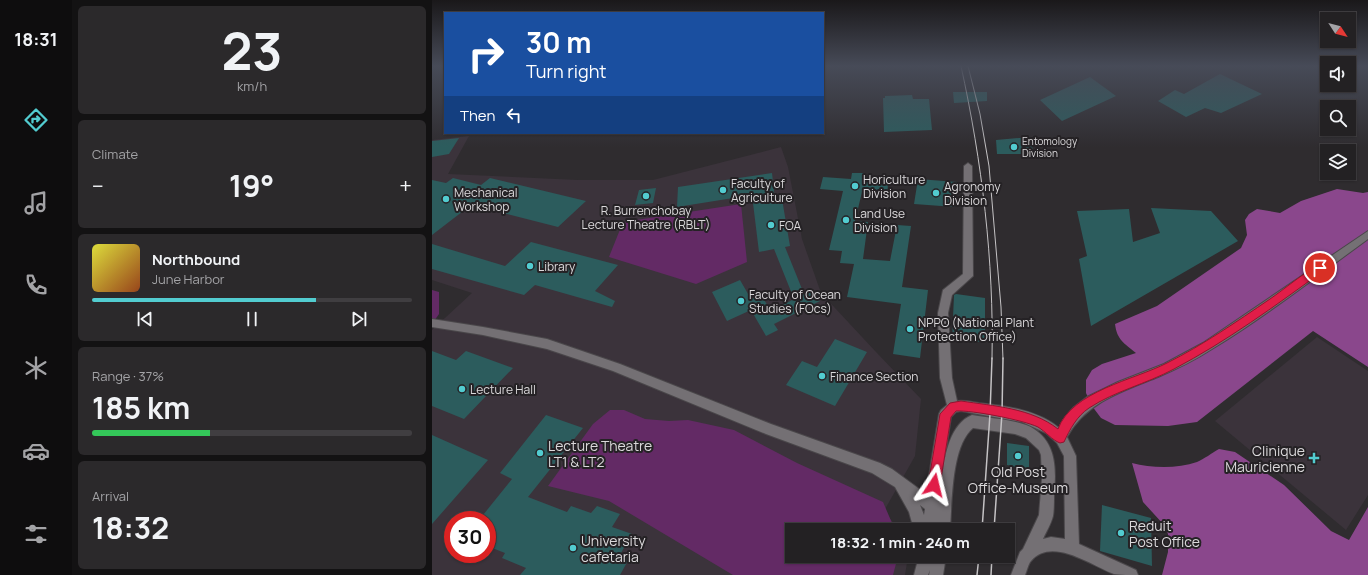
<!DOCTYPE html>
<html lang="en">
<head>
<meta charset="utf-8">
<style>
  :root { --surface:#232123; --page:#2b292b; --text:#f1f3f6; --muted:#a3a3a6; --line:#403e41; --accent:#52ccd0 }
  body { margin:0; font-family:Manrope,sans-serif; background:var(--page); color:var(--text); height:100vh; display:flex; flex-direction:column; font-size:15px; white-space:nowrap }
  * { box-sizing:border-box; margin:0 }
  p { font-size:13px; color:var(--muted) }
  .icon { flex:none; width:22px; height:22px; fill:none; stroke:currentColor; stroke-width:2; stroke-linecap:round; stroke-linejoin:round }
  .map { position:relative; flex:1; overflow:hidden }
  .details { display:flex; flex-direction:column; gap:6px; padding:6px; background:#131213; width:360px }
  .details>* { flex:none }
  .top-card { position:absolute; left:12px; top:12px; width:380px; height:122px; border-radius:0px; box-shadow:0 1px 3px #0004,0 0 0 1px var(--line); background:#1a4fa0; color:#fff; overflow:hidden }
  .needle { width:26px; rotate:126deg }
  .tools { position:absolute; left:888px; top:12px; display:grid; gap:8px }
  .tools a { display:grid; place-items:center; width:36px; height:36px; border-radius:0px; background:var(--surface); box-shadow:0 1px 3px #0004,0 0 0 1px var(--line); font-size:20px }
  .speed { position:absolute; left:12px; top:511px; display:flex; gap:8px; font-size:20px; font-weight:700; text-align:center }
  .speed>* { display:grid; place-content:center; width:52px; height:52px; border-radius:50%; background:var(--surface); box-shadow:0 1px 3px #0004,0 0 0 1px var(--line); line-height:1 }
  .speed .limit { border:6px solid #d22; background:#fff; color:#111 }
  .pin { position:absolute; display:grid; place-items:center; width:34px; height:34px; color:#fff; margin:-17px; border:2px solid #fff; border-radius:50%; box-shadow:0 1px 4px #0007 }
  .me { position:absolute; width:44px; margin:-22px; rotate:10deg; stroke-linejoin:round; filter:drop-shadow(0 0 3px #0008) }
  .turn { display:flex; align-items:center; gap:14px; height:84px; padding:0 16px; font-size:18px }
  .turn .icon { width:52px; height:52px; stroke-width:2.5 }
  .turn b { display:block; font-size:28px; line-height:34px }
  .then { display:flex; align-items:center; height:38px; padding:0 16px; background:#0003; gap:8px; font-size:15px }
  .big { font-size:30px; font-weight:700; line-height:1.1 }
  .details .tile { flex:1; display:flex; flex-direction:column; justify-content:center; gap:6px; min-width:0; padding:0 14px; border-radius:6px; background:var(--page) }
  .details .dial { align-items:center; gap:0 }
  .dial b { font-size:52px; line-height:1 }
  .song { display:flex; align-items:center; gap:12px }
  .cover { width:48px; height:48px; border-radius:6px; background:linear-gradient(135deg,hsl(60 70% 55%),hsl(20 70% 35%)) }
  .played { height:4px; border-radius:2px; background:linear-gradient(90deg,var(--accent) 70%,var(--line) 70%) }
  .keys { display:flex; justify-content:space-around; direction:ltr }
  .heat { display:flex; justify-content:space-between; align-items:center; font-size:22px; direction:ltr }
  .charge { height:6px; border-radius:3px; background:linear-gradient(90deg,#34c759 37%,var(--line) 0) }
  .trip { position:absolute; left:353px; top:523px; width:230px; height:40px; border-radius:0px; background:var(--surface); box-shadow:0 1px 3px #0004,0 0 0 1px var(--line); font-weight:700; line-height:40px; text-align:center }
  main { display:flex; flex:1; min-height:0 }
  .menu { display:flex; flex-direction:column; width:72px; justify-content:space-around; align-items:center; background:#0e0d0e; color:var(--muted) }
  .menu .icon { width:28px; height:28px }
  .menu .active { color:var(--accent) }
  .menu b { font-size:18px; color:var(--text) }
  .map>svg:first-child { display:block }
  .built { fill:#3b333b; fill-rule:evenodd }
  .green { fill:#632a65 }
  .forest { fill:#8a478c }
  .building { fill:#2c5c5d }
  .lines { fill:none; stroke-linecap:round; stroke-linejoin:round }
  .minor-casing { stroke:#4a474a; stroke-width:2 }
  .minor { fill:#747074; fill-rule:evenodd }
  .tram-far1 { stroke:#c5c3c5; stroke-width:1 }
  .tram { stroke:#c5c3c5; stroke-width:1.5 }
  .route { fill:#e11d48; stroke:#92132f }
  .poi-dot { fill:#52ccd0; stroke:#252225; stroke-width:1.5 }
  .labels { text-anchor:middle; dominant-baseline:central; stroke-width:4; stroke-linejoin:round; paint-order:stroke }
  .far-poi-label { font-size:10px; fill:#dbd9db; stroke:#252225; text-anchor:start }
  .poi-label { font-size:12px; fill:#dbd9db; stroke:#252225; text-anchor:start }
  .near-poi-label { font-size:14px; fill:#dbd9db; stroke:#252225; text-anchor:start }
</style>
</head>
<body>
<main>
<nav class="menu">
<b>18:31</b>
<svg class="icon active" aria-label="directions" viewBox="0 0 24 24"><path d="M12 3l9 9-9 9-9-9zM9 14v-3h6M13 9l2 2-2 2"/></svg>
<svg class="icon" aria-label="music" viewBox="0 0 24 24"><path d="M9 18V5l10-2v13"/><circle cx="6" cy="18" r="3"/><circle cx="16" cy="16" r="3"/></svg>
<svg class="icon" aria-label="phone" viewBox="0 0 24 24"><path d="M5 4h4l2 5-3 2q2 4 5 5l2-3 5 2v4C11 20 4 13 5 4z"/></svg>
<svg class="icon" aria-label="climate" viewBox="0 0 24 24"><path d="M12 3v18M4 7l16 10M4 17L20 7"/></svg>
<svg class="icon" aria-label="car" viewBox="0 0 24 24"><path d="M5 17H2v-5l4-1 3-4h7l3 4 3 1v5h-3M9 17h6M6 11h13"/><circle cx="7" cy="17" r="2"/><circle cx="17" cy="17" r="2"/></svg>
<svg class="icon" aria-label="filters" viewBox="0 0 24 24"><path d="M4 7h16M4 17h16"/><circle cx="9" cy="7" r="2"/><circle cx="15" cy="17" r="2"/></svg>
</nav>
<section class="details">
<div class="tile dial"><b>23</b><p>km/h</p></div>
<div class="tile"><p>Climate</p>
<div class="heat"><a>−</a><b class="big">19°</b><a>+</a></div>
</div>
<div class="tile">
<div class="song"><i class="cover"></i><div><b>Northbound</b><p>June Harbor</p></div></div>
<div class="played"></div>
<div class="keys"><svg class="icon" aria-label="previous" viewBox="0 0 24 24"><path d="M18 5L8 12l10 7zM5 5v14"/></svg><svg class="icon" aria-label="pause" viewBox="0 0 24 24"><path d="M8 5v14M16 5v14"/></svg><svg class="icon" aria-label="next" viewBox="0 0 24 24"><path d="M6 5l10 7-10 7zM19 5v14"/></svg></div>
</div>
<div class="tile"><p>Range · 37%</p><b class="big">185 km</b><div class="charge"></div></div>
<div class="tile"><p>Arrival</p><b class="big">18:32</b></div>
</section>
<div class="map">
<svg width="936" height="575" viewBox="0 0 936 575">
  <rect width="100%" height="100%" fill="#2f2c2f"/>
  <g class="built">
    <path d="M37,136L16,174L146,180H221L349,147L356,167L370,239L389,293L444,352L489,399L483,456L452,511L467,530H360V556H476L473,575H0V330L40,293L0,280V140ZM21,520H55V554H21Z"/>
    <path d="M885,337L936,371V495L914,530L783,421Z"/>
  </g>
  <g class="green">
    <path d="M309,204L315,262L264,284L177,257L191,222Z"/>
    <path d="M0,290L7,292V314L0,324Z"/>
    <path d="M178,410H192L213,419L237,421L256,420L302,430L365,463L451,502L463,530H360V556H466L461,575H301L177,501L116,486L161,424Z"/>
  </g>
  <g class="forest">
    <path d="M905,189L931,193L936,192V367L881,331L765,422L736,426L683,425L669,418L660,406L654,393V380L660,370L670,364L704,353C692,343 685,340 683,324L725,306L809,248L815,235L813,220L817,214L825,209L848,213L869,201Z"/>
    <path d="M787,449L803,452L852,485L899,531L917,540L936,507V575H730L736,552V534L732,525L711,502L700,463C719,468 745,469 765,462C772,459 780,453 787,449Z"/>
  </g>
  <g class="building">
    <path d="M788,74L830,94L789,113L773,108L754,117L726,101L743,90L752,94Z"/>
    <path d="M658,77L684,96L630,121L608,100Z"/>
    <path d="M521,92H555V101L522,103Z"/>
    <path d="M480,95L481,99H497L500,130L452,132L451,98H453V96Z"/>
    <path d="M599,137L601,154H565L564,140Z"/>
    <path d="M27,138L17,154L0,157V141Z"/>
    <path d="M340,173L343,200L350,199L358,246L353,247L372,294L381,290L388,301L342,324L346,330L334,336L319,310L295,321L280,292L308,280L319,299L329,295L339,311L362,299L342,249L327,252L320,195L245,207L246,187Z"/>
    <path d="M420,173H432L430,182L456,184L455,195L430,192L423,221L436,222L431,259L458,261L465,225L479,226L470,287L496,290L488,358L461,354L469,304L415,297L422,264L408,263L410,251L397,250L411,191L388,189L391,177L419,179Z"/>
    <path d="M21,178L49,185L58,178L154,201L126,227L39,205L0,235V180L14,183Z"/>
    <path d="M486,179L525,182L523,207L482,204Z"/>
    <path d="M224,188L221,203L203,205L207,190Z"/>
    <path d="M719,208L779,211L806,241L659,326L647,259L655,256L645,211L697,209L701,242L728,233Z"/>
    <path d="M99,242L186,265L163,291L183,301L180,307L103,285L92,295L0,269V244L73,266Z"/>
    <path d="M524,294L553,298V342L520,341L522,295Z"/>
    <path d="M403,339L435,352L403,406L354,385L370,361L385,367Z"/>
    <path d="M0,351L24,360L34,351L81,368L32,419L0,406Z"/>
    <path d="M114,415L151,428L96,497L135,512L139,506L159,513L165,506L188,514L180,527L200,534L189,553L198,557L188,575H88L94,568L70,558L73,553L55,546V520H47L80,479L68,473Z"/>
    <path d="M0,435L56,460L0,524Z"/>
    <path d="M575,443L597,446V470L575,465Z"/>
    <path d="M670,505L719,518L720,566L668,551Z"/>
  </g>
  <g class="lines">
    <g class="minor-casing">
      <g id="minor">
        <path d="M536,163L540,166L541,276L520,295L516,313L520,378L525,401C533,400 540,402 547,403C574,406 606,410 627,428L632,419L642,407L655,397L686,382L732,364L771,343L936,231V239C885,276 834,316 780,349C763,360 745,369 726,377C691,391 654,402 635,437L644,456L647,544L704,570L706,575C699,575 688,575 682,574C660,566 620,536 599,561C596,564 595,571 593,575H579L588,552L591,549L607,515L610,478L609,455L607,450L594,438L583,434L541,428C519,446 520,503 518,530H504L506,509L504,530H482L477,512L463,487L440,473L334,434L181,371L115,349L51,335L0,327V319L51,327L115,339L188,364L339,424L448,463L460,469L494,494L507,414L509,410L515,405L508,378L506,313L511,290L531,274L532,166ZM529,411L590,422L614,433L625,443L632,456L633,539L619,537L611,539C614,532 619,524 621,516C622,510 622,502 622,495C624,471 625,444 602,429C589,420 556,418 540,415C518,424 513,455 510,476L519,417L524,412ZM488,505L493,509L492,515Z"/>
        <path d="M487,556H514L511,575H497L498,570L496,575H482Z"/>
      </g>
    </g>
    <use href="#minor" class="minor"/>
    <g class="tram-far1">
      <path d="M529,66C550,162 562,260 560,359"/>
      <path d="M536,66L548,114L557,166L569,307L571,359"/>
    </g>
    <g class="tram">
      <path d="M550,530L558,414L560,358"/>
      <path d="M562,530L570,413L571,358"/>
      <path d="M545,575L547,556"/>
      <path d="M559,575L560,556"/>
    </g>
  </g>
  <linearGradient id="sky" x2="0" y2="1"><stop stop-color="#1a181a"/><stop offset="0.45" stop-color="#474b58"/><stop offset="1" stop-color="#474b58" stop-opacity="0"/></linearGradient>
  <rect width="936" height="147" fill="url(#sky)"/>
  <path class="route" d="M888,265L893,268L891,271C843,306 795,341 742,369C714,384 683,391 657,408C645,416 638,429 632,442L628,443C620,440 614,432 606,427C591,420 540,410 524,411L519,417L508,485L506,489L502,491L498,489L496,485L508,414L518,403L529,401C562,406 599,408 626,429C640,391 702,380 735,363C771,345 804,322 838,299C850,291 876,269 888,265Z"/>
  <g class="poi-dot">
    <circle cx="582" cy="147" r="4"/>
    <circle cx="423" cy="186" r="4"/>
    <circle cx="291" cy="190" r="4"/>
    <circle cx="504" cy="193" r="4"/>
    <circle cx="214" cy="196" r="4"/>
    <circle cx="14" cy="199" r="4"/>
    <circle cx="414" cy="220" r="4"/>
    <circle cx="339" cy="225" r="4"/>
    <circle cx="98" cy="266" r="4"/>
    <circle cx="309" cy="301" r="4"/>
    <circle cx="478" cy="329" r="4"/>
    <circle cx="390" cy="376" r="4"/>
    <circle cx="30" cy="389" r="4"/>
    <circle cx="108" cy="453" r="4"/>
    <circle cx="586" cy="456" r="4"/>
    <path d="M880 452h4v4h4v4h-4v4h-4v-4h-4v-4h4z"/>
    <circle cx="689" cy="533" r="4"/>
    <circle cx="141" cy="548" r="4"/>
  </g>
  <g class="labels">
    <g class="far-poi-label">
      <text x="590" y="141">Entomology<tspan x="590" dy="12">Division</tspan></text>
    </g>
    <g class="poi-label">
      <text x="431" y="179">Horiculture<tspan x="431" dy="14">Division</tspan></text>
      <text x="299" y="183">Faculty of<tspan x="299" dy="14">Agriculture</tspan></text>
      <text x="512" y="186">Agronomy<tspan x="512" dy="14">Division</tspan></text>
      <text x="22" y="192">Mechanical<tspan x="22" dy="14">Workshop</tspan></text>
      <text x="214" y="210" text-anchor="middle">R. Burrenchobay<tspan x="214" dy="14">Lecture Theatre (RBLT)</tspan></text>
      <text x="422" y="213">Land Use<tspan x="422" dy="14">Division</tspan></text>
      <text x="347" y="225">FOA</text>
      <text x="106" y="266">Library</text>
      <text x="317" y="294">Faculty of Ocean<tspan x="317" dy="14">Studies (FOcs)</tspan></text>
      <text x="486" y="322">NPPO (National Plant<tspan x="486" dy="14">Protection Office)</tspan></text>
      <text x="398" y="376">Finance Section</text>
      <text x="38" y="389">Lecture Hall</text>
    </g>
    <g class="near-poi-label">
      <text x="116" y="445">Lecture Theatre<tspan x="116" dy="16">LT1 &amp; LT2</tspan></text>
      <text x="873" y="450" text-anchor="end">Clinique<tspan x="873" dy="16">Mauricienne</tspan></text>
      <text x="586" y="471" text-anchor="middle">Old Post<tspan x="586" dy="16">Office-Museum</tspan></text>
      <text x="697" y="525">Reduit<tspan x="697" dy="16">Post Office</tspan></text>
      <text x="149" y="540">University<tspan x="149" dy="16">cafetaria</tspan></text>
    </g>
  </g>
</svg>
<div class="tools">
<a><svg class="needle" viewBox="-14 -14 28 28"><path d="M0-13l5 13h-10z" fill="#e53935"/><path d="M0 13l5-13h-10z" fill="#a3a3a6"/></svg></a>
<a><svg class="icon" aria-label="sound" viewBox="0 0 24 24"><path d="M4 9h4l5-4v14l-5-4H4zM17 9q2 3 0 6"/></svg></a>
<a><svg class="icon" aria-label="search" viewBox="0 0 24 24"><circle cx="10" cy="10" r="6"/><path d="M15 15l6 6"/></svg></a>
<a><svg class="icon" aria-label="layers" viewBox="0 0 24 24"><path d="M12 4l9 5-9 5-9-5zM3 14l9 5 9-5"/></svg></a>
</div>
<div class="speed"><div class="limit">30</div></div>
<div class="pin" style="left:888px;top:268px;background:#d93025"><svg class="icon" aria-label="arrive" viewBox="0 0 24 24"><path d="M6 21V4h12l-3 4 3 4H6"/></svg></div>
<svg class="me" style="left:502px;top:485px" viewBox="-20 -20 40 40"><path d="M0-17L14 15 0 8-14 15z" fill="#e11d48" stroke="#fff" stroke-width="4"/></svg>
<div class="trip">18:32 · 1 min · 240 m</div>
<div class="top-card">
<div class="turn"><svg class="icon" aria-label="right" viewBox="0 0 24 24"><path d="M7 20v-9h11M14 6l5 5-5 5"/></svg><div><b>30 m</b>Turn right</div></div>
<div class="then">Then<svg class="icon" aria-label="left" viewBox="0 0 24 24"><path d="M17 20v-9H6M10 6l-5 5 5 5"/></svg></div>
</div>
</div>
</main>
</body>
</html>
